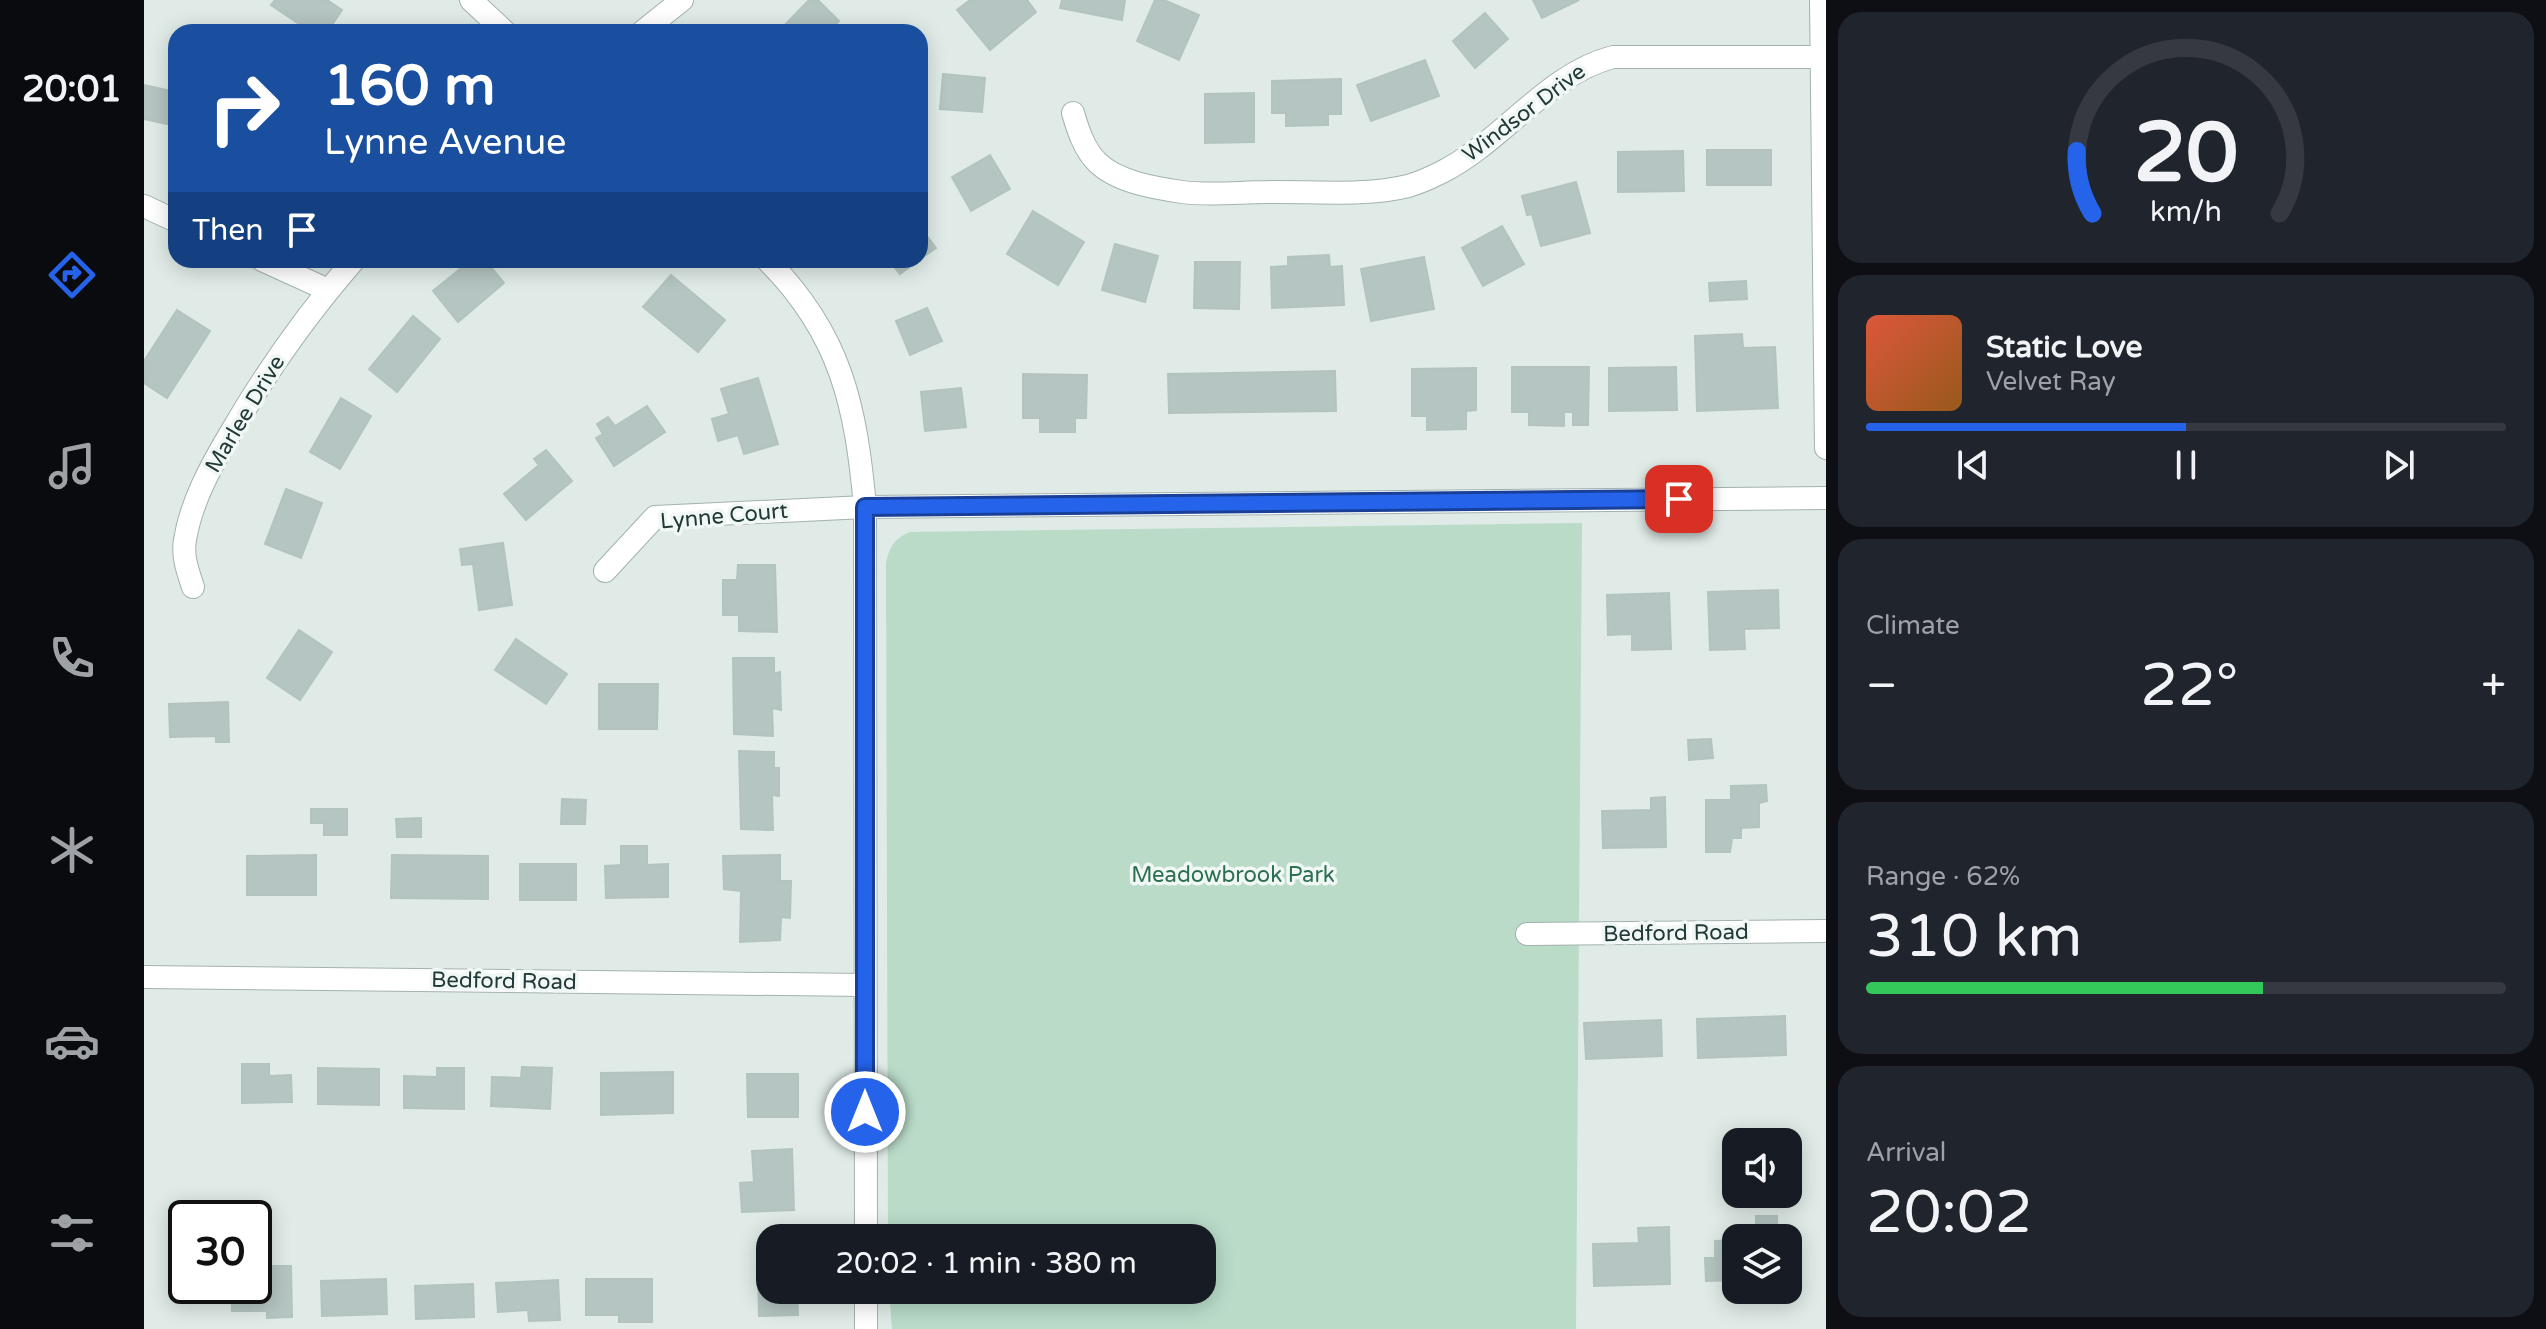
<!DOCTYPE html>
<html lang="en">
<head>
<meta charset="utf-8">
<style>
  :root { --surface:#171b24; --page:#20242c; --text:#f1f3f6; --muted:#9ea1a6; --line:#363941; --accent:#2563eb }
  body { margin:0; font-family:"Varela Round",sans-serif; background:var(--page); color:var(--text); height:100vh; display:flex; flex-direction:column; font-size:30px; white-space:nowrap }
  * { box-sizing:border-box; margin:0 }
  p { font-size:26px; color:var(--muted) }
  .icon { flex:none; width:44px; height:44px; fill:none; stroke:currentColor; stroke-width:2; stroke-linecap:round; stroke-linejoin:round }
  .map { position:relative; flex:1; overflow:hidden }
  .drawer { display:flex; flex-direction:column; gap:12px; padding:12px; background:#0d0f14; width:720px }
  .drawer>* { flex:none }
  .banner { position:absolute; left:24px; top:24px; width:760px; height:244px; border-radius:24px; box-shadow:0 4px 20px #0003; background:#1a4fa0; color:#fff; overflow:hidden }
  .controls { position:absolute; left:1578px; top:1128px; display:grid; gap:16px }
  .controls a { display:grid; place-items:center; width:80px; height:80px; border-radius:16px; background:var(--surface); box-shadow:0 4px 20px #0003; font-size:40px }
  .speed { position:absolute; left:24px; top:1200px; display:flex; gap:16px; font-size:40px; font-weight:700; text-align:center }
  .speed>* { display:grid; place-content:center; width:104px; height:104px; border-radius:50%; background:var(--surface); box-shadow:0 4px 20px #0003; line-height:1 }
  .speed .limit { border:4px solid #111; border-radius:12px; background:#fff; color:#111 }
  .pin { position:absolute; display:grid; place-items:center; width:68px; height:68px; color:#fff; margin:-34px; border-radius:16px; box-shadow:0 4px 12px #0006 }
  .me { position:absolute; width:88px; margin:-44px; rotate:0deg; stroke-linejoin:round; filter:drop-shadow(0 0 6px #0008) }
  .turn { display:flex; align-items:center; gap:28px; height:168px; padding:0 24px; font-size:36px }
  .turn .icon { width:104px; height:104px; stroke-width:2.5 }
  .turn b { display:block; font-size:56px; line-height:68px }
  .then { display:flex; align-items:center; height:76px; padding:0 24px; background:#0003; gap:16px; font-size:30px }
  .big { font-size:60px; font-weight:600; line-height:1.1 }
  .drawer .tile { flex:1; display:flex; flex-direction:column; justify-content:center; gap:12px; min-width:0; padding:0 28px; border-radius:24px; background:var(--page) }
  .drawer .dial { align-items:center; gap:0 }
  .dial svg { height:208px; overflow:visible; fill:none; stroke:var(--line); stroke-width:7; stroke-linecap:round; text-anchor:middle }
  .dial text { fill:var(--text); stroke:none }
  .song { display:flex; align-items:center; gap:24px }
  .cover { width:96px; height:96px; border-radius:12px; background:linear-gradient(135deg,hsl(10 70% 55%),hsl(30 70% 35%)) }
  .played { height:8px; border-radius:4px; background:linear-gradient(90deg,var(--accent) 50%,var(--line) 50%) }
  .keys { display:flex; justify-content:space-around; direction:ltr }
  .heat { display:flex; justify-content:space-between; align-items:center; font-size:44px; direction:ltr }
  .charge { height:12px; border-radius:6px; background:linear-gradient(90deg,#34c759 62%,var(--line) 0) }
  .trip { position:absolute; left:612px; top:1224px; width:460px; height:80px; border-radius:24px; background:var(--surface); box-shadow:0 4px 20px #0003; font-weight:600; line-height:80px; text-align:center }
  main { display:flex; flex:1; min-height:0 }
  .menu { display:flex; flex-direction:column; width:144px; justify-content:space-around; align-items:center; background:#090b0e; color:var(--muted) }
  .menu .icon { width:56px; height:56px }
  .menu .current { color:var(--accent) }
  .menu b { font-size:36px; color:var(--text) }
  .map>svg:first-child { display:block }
  .green { fill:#b9dbc8 }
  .building { fill:#b5c5c1; stroke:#b3c4bf; stroke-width:2 }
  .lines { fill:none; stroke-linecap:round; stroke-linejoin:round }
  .street-casing { stroke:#a3b2af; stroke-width:24 }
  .street { stroke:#fff; stroke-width:22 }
  .route-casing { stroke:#184099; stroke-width:20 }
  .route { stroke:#2563eb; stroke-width:14 }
  .labels { text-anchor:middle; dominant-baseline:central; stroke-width:7; stroke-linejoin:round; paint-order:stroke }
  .street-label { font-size:22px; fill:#213a38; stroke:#f0f7f5 }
  .park-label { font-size:22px; fill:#2c7051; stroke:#f0f7f5 }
</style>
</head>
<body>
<main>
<nav class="menu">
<b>20:01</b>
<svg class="icon current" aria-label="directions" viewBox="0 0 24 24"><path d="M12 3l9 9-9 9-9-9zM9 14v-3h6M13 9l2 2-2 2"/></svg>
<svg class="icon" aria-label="music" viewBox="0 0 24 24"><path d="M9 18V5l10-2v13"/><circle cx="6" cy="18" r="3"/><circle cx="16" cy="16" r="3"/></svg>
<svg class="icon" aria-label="phone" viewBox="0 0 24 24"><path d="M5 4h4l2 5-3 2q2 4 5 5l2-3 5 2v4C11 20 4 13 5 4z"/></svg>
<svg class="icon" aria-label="climate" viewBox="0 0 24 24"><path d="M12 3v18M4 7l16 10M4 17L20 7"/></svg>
<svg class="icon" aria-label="car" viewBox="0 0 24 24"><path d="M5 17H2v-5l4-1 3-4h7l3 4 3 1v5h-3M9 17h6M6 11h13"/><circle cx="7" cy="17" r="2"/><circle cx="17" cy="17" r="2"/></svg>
<svg class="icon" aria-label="filters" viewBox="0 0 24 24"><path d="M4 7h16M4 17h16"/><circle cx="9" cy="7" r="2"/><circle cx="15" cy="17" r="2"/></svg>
</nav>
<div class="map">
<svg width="1682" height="1329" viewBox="0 0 1682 1329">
  <rect width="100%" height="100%" fill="#e0ebe7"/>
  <path class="green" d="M1438,523L1432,1329H748L745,1290H1058V1238H744L742,564C745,547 751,538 766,532Z"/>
  <g class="building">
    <path d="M131,0H183L198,10L183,32H167L127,5Z"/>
    <path d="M665,0H674L695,21L684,32H634Z"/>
    <path d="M826,0H883L892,12L846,50L813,10Z"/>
    <path d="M918,0H981L978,20L916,8Z"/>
    <path d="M1011,0H1020L1055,15L1035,60L993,41Z"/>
    <path d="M1389,0H1435L1398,18Z"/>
    <path d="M1341,13L1364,39L1331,68L1309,41Z"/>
    <path d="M1281,60L1295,96L1227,121L1213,85Z"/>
    <path d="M799,74L841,78L838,112L796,109Z"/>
    <path d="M1197,79V114H1184V125L1142,126V113H1128V81Z"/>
    <path d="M0,85L32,92V126L0,119Z"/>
    <path d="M1110,93V142L1061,143V94Z"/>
    <rect x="1563" y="150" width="64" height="35"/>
    <path d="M1539,151L1540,191L1474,192V152Z"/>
    <path d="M846,155L866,189L827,211L808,177Z"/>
    <path d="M1432,182L1446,233L1397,246L1388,214L1383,215L1378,196Z"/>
    <path d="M889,211L940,242L914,285L863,254Z"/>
    <path d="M1358,226L1380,264L1339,286L1318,248Z"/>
    <path d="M776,227L792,248L776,259Z"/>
    <path d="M971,244L1014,256L1001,302L958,290Z"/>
    <path d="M1185,255L1186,267L1198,266L1200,305L1128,308L1127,267L1144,266V257Z"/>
    <path d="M1280,257L1290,309L1227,321L1217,269Z"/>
    <path d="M327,260H341L360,283L314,322L289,291Z"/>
    <path d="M745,260H775L756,274Z"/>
    <path d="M1051,262H1096L1095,309L1050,308Z"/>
    <path d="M527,275L581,320L554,352L499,307Z"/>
    <path d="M1602,281L1603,299L1566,301L1565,283Z"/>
    <path d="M783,308L798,341L766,355L752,321Z"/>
    <path d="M33,310L66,331L23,398L0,383V361Z"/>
    <path d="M269,316L296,339L253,392L225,369Z"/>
    <path d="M1598,334L1599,348L1631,347L1634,408L1553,411L1551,336Z"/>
    <path d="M1368,367H1445L1444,425H1429V412H1420V426L1385,425V412H1368Z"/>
    <path d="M1532,367L1533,410L1465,411V368Z"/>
    <path d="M1332,368V410L1322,411V429L1283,430V416H1268V369Z"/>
    <path d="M1191,371L1192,411L1025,413L1024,374Z"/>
    <path d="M879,374L943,375L942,418H931V432H896V418H879Z"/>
    <path d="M614,378L634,444L600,454L594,435L574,441L568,419L585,414L577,389Z"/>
    <path d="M817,388L822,427L781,431L777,392Z"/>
    <path d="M197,398L227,416L196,469L166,452Z"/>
    <path d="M503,406L521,432L470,466L452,438L459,434L453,424L464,417L471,426Z"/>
    <path d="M402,450L428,481L382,520L360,494L395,465L390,459Z"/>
    <path d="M142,489L178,503L157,558L121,544Z"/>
    <path d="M359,543L368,605L335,610L329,564L318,565L316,549Z"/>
    <path d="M594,565H631L633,632L595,631V615H579V580H593Z"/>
    <path d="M1634,590L1635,628L1600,629L1601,649L1566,650L1564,592Z"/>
    <path d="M1525,593L1527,649L1488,650V634L1464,635L1463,595Z"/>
    <path d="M155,630L188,652L156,700L123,678Z"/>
    <path d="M372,639L423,674L402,704L351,670Z"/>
    <path d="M589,658H630V674L636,672L637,710L628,708L629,736L590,734Z"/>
    <path d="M455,684H514L513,729H455Z"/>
    <path d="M84,702L85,742H72V736L26,737L25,704Z"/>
    <path d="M1567,739L1569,758L1545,760L1544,740Z"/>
    <path d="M595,751L630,752V768H635V796L628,795L629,830L597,829Z"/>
    <path d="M1622,785L1623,801L1615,803V827L1597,828V838H1588L1586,852H1562V800H1587V786Z"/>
    <path d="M1521,797L1522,847L1459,848L1458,811L1507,810V798Z"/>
    <path d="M418,799L442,800L441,824H417Z"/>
    <path d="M167,809H203V835H180V823H167Z"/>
    <path d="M277,818V837H253L252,819Z"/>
    <path d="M477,846H503V865L524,864V897L462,898L461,866L477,865Z"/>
    <path d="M172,855V895H103V856Z"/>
    <path d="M248,855L344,856V899L247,898Z"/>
    <path d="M636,855V881H647L646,918L637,917L636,940L596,942L597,891L580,889L579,856Z"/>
    <rect x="376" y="864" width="56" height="36"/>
    <path d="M1641,1016L1642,1055L1554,1058L1553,1019Z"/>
    <path d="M1517,1020L1518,1056L1442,1059L1440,1023Z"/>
    <path d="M98,1064H125V1076L147,1075L148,1102L98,1103Z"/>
    <path d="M378,1067L408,1068L406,1109L347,1106L348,1077L377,1078Z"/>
    <path d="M174,1068L235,1069V1105L174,1104Z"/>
    <path d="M293,1068H320V1109L260,1108V1076L293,1077Z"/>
    <path d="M529,1072V1113L457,1115V1073Z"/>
    <path d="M603,1074H654V1117H604Z"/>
    <path d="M648,1149L650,1210L598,1212L596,1183L610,1182L608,1151Z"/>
    <rect x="1612" y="1216" width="21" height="22"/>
    <path d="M1525,1227L1526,1284L1450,1286L1449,1244L1495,1243L1494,1228Z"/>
    <path d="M1592,1240V1280L1562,1281L1561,1258H1571V1241Z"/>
    <path d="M614,1261H626V1290H653L654,1315L615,1316Z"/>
    <path d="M123,1266H147L148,1317L123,1318V1311H88V1286H110V1279L123,1278Z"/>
    <path d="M242,1279L243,1314L178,1316L177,1281Z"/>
    <path d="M442,1279H508V1322H475V1315H442Z"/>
    <path d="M414,1280L416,1320L385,1321L384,1310L354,1312L352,1283Z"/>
    <path d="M329,1284L330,1317L272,1319L271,1286Z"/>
  </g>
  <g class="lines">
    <g class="street-casing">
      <g id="street">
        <path d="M327,0L361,32"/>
        <path d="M1677,0L1682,448"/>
        <path d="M498,32L538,0"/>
        <path d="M929,113C934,130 940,149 953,162C973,182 1011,188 1038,192C1066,196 1096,192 1124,192C1169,191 1220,197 1264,186C1275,183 1288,177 1298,172C1359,141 1403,74 1469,57H1682"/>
        <path d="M0,206L32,221"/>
        <path d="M118,260L184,290"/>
        <path d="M623,260C697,334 712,406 721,507L722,1238"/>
        <path d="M461,571L511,517L721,507L1682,498"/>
        <path d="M49,587C44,572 38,556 41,540C47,502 67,466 86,434C122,372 163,314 210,260"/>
        <path d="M1383,934L1682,931"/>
        <path d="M0,977L720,985"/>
        <path d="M722,1290V1329"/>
      </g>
    </g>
    <use href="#street" class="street"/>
  </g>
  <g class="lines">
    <g class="route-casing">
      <path id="route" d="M721,1112V507L1535,499"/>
    </g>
    <use href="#route" class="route"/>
  </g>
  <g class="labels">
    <g class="street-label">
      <text transform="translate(1380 113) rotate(-37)">Windsor Drive</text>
      <text transform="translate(101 414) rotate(-59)">Marlee Drive</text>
      <text transform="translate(580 516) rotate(-5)">Lynne Court</text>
      <text transform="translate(1532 933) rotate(-1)">Bedford Road</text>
      <text transform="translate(360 981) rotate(1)">Bedford Road</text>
    </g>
    <g class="park-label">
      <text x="1089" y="875">Meadowbrook Park</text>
    </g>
  </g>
</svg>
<div class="controls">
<a><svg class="icon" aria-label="sound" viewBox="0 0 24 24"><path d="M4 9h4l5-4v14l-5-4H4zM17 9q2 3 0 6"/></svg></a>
<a><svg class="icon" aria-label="layers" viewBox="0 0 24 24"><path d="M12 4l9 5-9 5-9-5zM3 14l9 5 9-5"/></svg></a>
</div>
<div class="speed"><div class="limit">30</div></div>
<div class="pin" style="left:1535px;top:499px;background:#d93025"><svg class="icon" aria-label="arrive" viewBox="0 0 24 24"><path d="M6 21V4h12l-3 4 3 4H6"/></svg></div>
<svg class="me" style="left:721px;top:1112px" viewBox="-20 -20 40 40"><circle r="17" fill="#2563eb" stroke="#fff" stroke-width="3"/><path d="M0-11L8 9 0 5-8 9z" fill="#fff"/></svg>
<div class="trip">20:02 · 1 min · 380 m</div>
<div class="banner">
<div class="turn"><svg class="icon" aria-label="right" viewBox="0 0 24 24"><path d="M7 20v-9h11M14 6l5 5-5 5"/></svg><div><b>160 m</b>Lynne Avenue</div></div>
<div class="then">Then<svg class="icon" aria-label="arrive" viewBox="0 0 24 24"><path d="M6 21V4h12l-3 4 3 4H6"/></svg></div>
</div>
</div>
<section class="drawer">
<div class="tile dial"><svg viewBox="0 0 100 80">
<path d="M14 69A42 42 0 1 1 86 69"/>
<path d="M14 69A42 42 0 0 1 8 45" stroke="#2563eb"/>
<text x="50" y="56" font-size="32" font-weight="700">20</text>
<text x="50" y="72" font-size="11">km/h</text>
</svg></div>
<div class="tile">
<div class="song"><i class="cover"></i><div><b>Static Love</b><p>Velvet Ray</p></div></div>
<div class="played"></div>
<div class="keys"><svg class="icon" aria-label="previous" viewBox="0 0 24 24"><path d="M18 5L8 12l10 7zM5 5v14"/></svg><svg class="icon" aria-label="pause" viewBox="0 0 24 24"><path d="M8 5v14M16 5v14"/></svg><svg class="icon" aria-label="next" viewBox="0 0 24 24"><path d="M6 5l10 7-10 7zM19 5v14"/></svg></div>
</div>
<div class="tile"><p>Climate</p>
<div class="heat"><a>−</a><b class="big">22°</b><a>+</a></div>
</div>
<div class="tile"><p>Range · 62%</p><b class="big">310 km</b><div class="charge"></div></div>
<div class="tile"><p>Arrival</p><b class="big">20:02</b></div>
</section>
</main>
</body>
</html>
